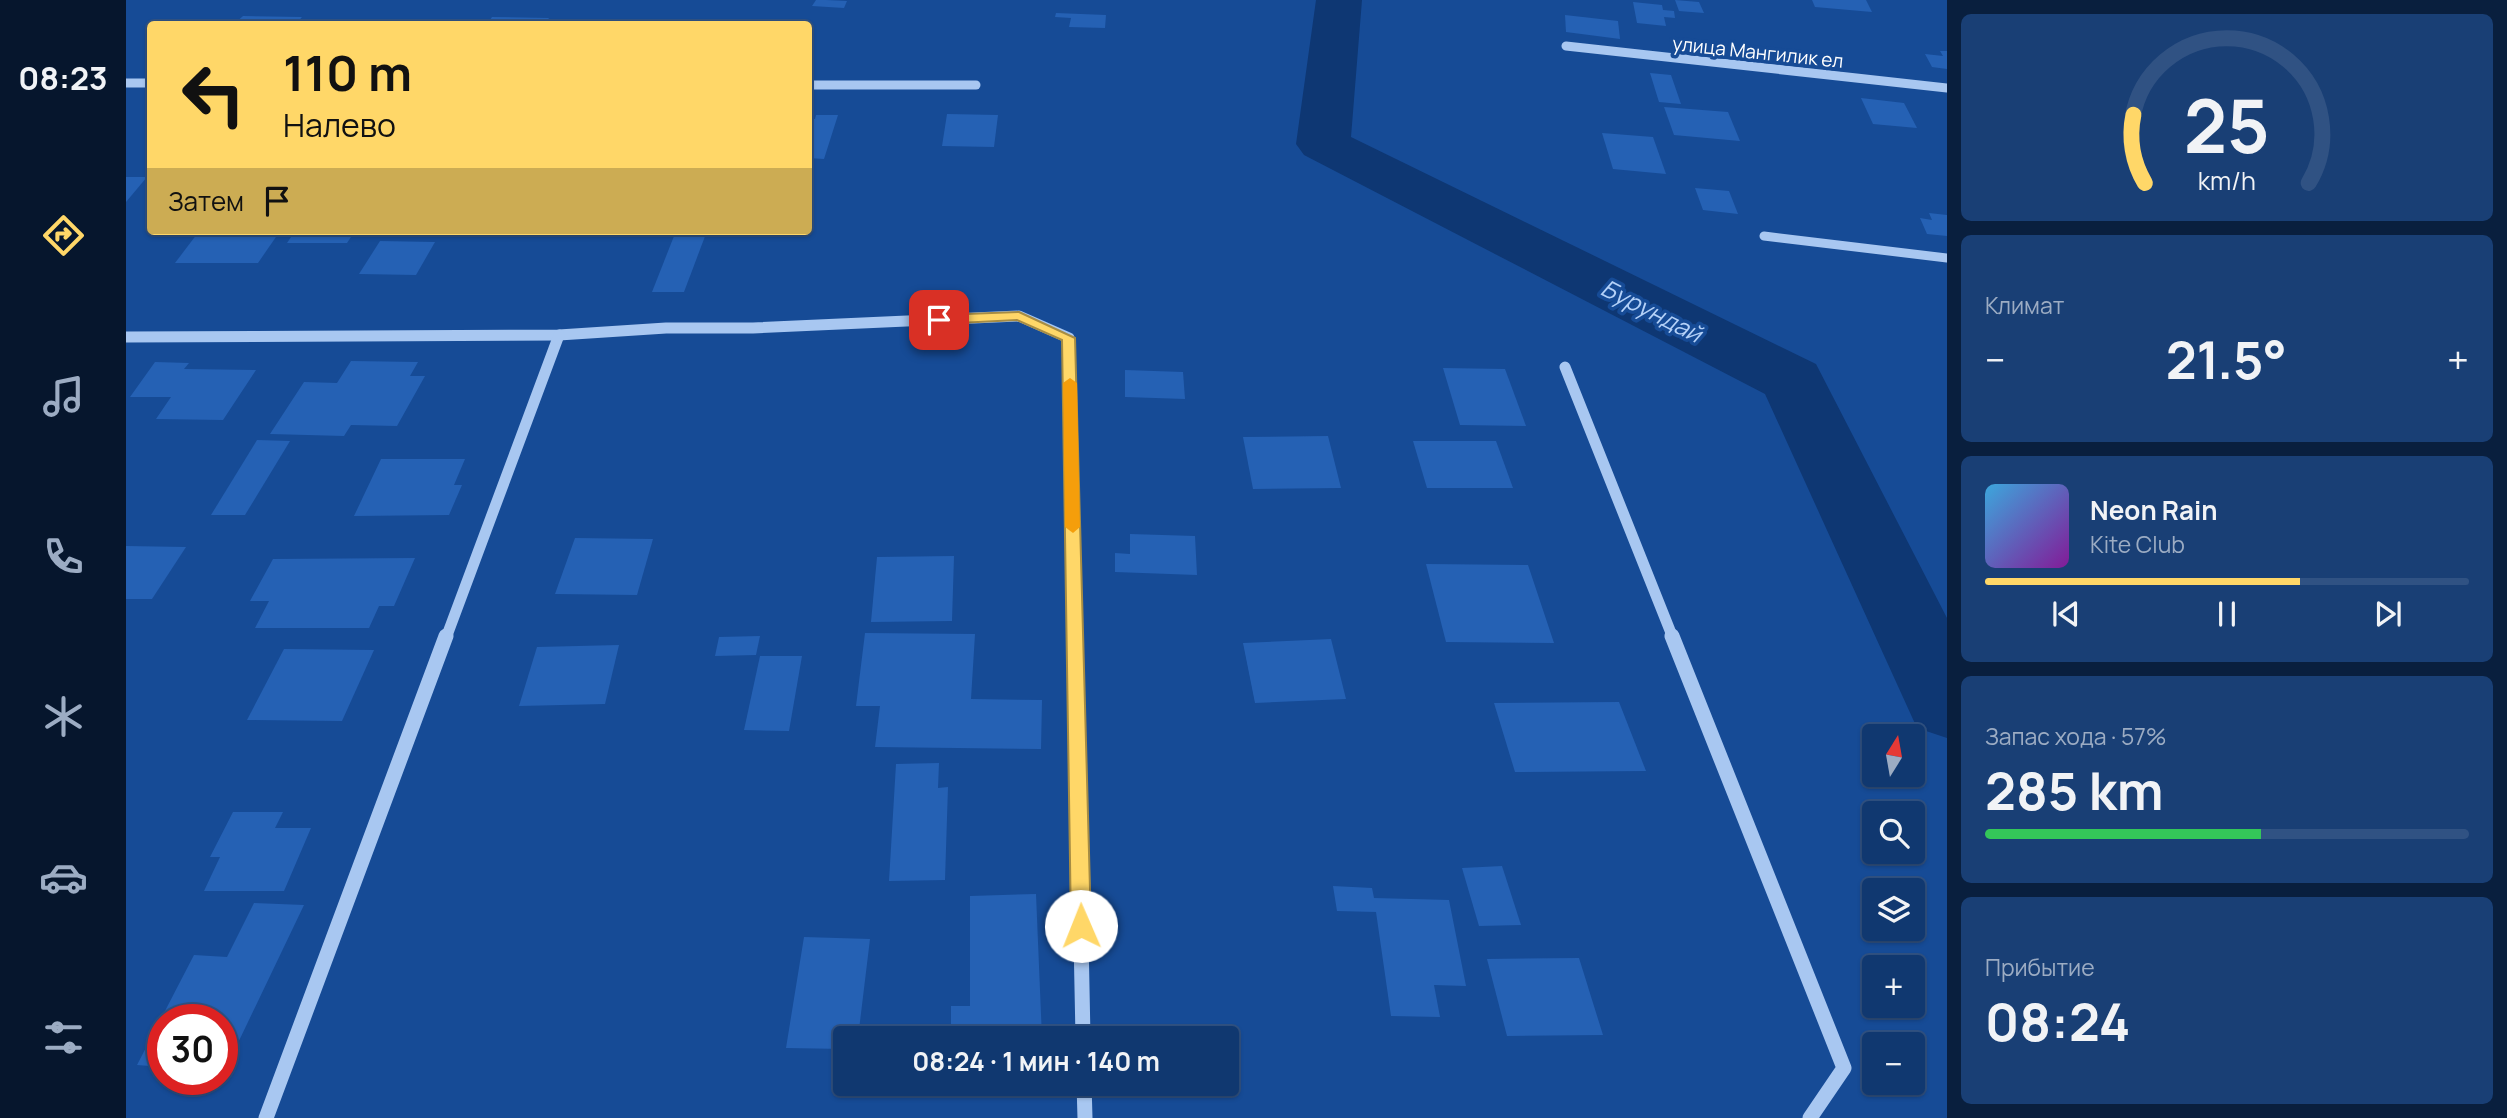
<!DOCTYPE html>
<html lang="ru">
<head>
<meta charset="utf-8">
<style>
  :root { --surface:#103870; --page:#193f75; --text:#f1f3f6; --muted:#9cacc3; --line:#305283; --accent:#ffd768 }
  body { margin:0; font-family:Manrope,sans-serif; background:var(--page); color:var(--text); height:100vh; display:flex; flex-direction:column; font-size:26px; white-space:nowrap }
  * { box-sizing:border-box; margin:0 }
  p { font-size:23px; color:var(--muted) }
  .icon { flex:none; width:38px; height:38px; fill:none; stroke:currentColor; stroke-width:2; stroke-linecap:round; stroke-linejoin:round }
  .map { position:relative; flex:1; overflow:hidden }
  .panel { display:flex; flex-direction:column; gap:14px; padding:14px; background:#091f3e; width:560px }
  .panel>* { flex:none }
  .hud { position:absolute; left:21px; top:21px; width:665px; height:214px; border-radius:7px; box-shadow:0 2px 5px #0004,0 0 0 2px var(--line); background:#ffd768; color:#111; overflow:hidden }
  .needle { width:46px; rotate:11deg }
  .tools { position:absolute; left:1736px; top:724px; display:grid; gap:14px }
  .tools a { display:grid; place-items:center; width:63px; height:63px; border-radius:7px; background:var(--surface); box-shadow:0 2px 5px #0004,0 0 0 2px var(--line); font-size:35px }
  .speed { position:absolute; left:21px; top:1004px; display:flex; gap:14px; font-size:35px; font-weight:700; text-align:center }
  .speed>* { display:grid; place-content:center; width:91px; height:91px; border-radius:50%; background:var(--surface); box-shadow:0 2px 5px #0004,0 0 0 2px var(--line); line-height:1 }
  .speed .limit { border:10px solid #d22; background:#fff; color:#111 }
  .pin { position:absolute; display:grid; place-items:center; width:60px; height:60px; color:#fff; margin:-30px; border-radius:14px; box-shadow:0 4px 10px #0006 }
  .me { position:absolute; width:77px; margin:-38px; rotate:359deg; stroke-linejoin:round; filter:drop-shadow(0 0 5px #0008) }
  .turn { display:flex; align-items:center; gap:24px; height:147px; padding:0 21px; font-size:32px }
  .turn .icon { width:91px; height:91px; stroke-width:2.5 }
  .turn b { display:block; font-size:49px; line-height:60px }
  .then { display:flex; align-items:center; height:66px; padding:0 21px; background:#0003; gap:14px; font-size:26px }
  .big { font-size:52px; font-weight:700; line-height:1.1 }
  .panel .card { flex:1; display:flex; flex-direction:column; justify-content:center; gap:10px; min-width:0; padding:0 24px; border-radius:10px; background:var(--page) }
  .panel .dial { align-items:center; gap:0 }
  .dial svg { height:182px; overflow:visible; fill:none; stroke:var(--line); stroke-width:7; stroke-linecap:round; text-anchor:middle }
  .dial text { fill:var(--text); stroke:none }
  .song { display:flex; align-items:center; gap:21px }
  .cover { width:84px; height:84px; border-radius:10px; background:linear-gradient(135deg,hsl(200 70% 55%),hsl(290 70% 35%)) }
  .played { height:7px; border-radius:4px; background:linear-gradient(90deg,var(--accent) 65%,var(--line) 65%) }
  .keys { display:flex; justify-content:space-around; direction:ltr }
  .heat { display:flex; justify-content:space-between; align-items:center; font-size:38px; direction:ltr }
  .charge { height:10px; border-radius:5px; background:linear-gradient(90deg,#34c759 57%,var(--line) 0) }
  .trip { position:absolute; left:707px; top:1026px; width:406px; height:70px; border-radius:7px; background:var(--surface); box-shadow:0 2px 5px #0004,0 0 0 2px var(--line); font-weight:700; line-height:70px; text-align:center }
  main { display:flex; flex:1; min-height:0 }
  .dock { display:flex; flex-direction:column; width:126px; justify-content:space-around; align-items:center; background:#06162d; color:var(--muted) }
  .dock .icon { width:49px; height:49px }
  .dock .current { color:var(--accent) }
  .dock b { font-size:32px; color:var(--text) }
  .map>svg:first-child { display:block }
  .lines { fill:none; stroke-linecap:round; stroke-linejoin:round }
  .river { fill:#0e3773; fill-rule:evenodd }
  .building { fill:#2561b4 }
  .minor-far2 { stroke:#a8c7f1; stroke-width:9 }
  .minor-far1 { stroke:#a8c7f1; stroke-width:11 }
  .minor { stroke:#a8c7f1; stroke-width:15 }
  .route { fill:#ffd768; stroke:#a68c44; stroke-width:2 }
  .slow { fill:#f59e0b }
  .labels { text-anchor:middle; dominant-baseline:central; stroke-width:7; stroke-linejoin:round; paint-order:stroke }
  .far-street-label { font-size:19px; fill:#fff; stroke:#164b96 }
  .water-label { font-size:24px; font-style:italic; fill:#b4d1f8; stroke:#164b96 }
</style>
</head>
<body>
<main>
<nav class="dock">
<b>08:23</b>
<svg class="icon current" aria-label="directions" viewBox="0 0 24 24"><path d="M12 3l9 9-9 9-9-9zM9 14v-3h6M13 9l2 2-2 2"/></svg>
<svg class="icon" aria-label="music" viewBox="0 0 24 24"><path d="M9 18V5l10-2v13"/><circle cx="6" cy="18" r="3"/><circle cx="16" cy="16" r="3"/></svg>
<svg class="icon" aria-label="phone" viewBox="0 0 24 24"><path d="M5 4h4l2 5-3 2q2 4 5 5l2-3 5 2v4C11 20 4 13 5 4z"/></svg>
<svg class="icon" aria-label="climate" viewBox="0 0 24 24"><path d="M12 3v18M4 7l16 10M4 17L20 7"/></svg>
<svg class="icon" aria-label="car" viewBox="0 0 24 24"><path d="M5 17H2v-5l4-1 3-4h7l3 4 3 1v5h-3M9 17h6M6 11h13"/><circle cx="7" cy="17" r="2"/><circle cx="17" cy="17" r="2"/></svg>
<svg class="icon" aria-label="filters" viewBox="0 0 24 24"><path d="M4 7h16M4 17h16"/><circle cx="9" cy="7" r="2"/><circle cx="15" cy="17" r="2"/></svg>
</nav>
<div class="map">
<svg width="1821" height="1118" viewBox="0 0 1821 1118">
  <rect width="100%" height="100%" fill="#164b96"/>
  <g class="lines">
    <path class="river" d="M1190,0H1236L1225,137L1690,364L1821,618V738L1791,728L1639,394L1178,155L1170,144Z"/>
  </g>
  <g class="building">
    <path d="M690,0H700L721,1L718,8L686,6Z"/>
    <path d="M1549,0L1573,2L1578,13L1553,11Z"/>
    <path d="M1686,0H1740L1746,12L1689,7Z"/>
    <path d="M1507,2L1536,5L1537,10L1548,11L1549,18L1538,17L1540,26L1511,23Z"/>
    <path d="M930,13L980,15L979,28L943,27L945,18L929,17Z"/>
    <path d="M1439,15L1492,21L1494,39L1440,32Z"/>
    <path d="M117,16L176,17L170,24H108Z"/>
    <path d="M366,17L423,18L419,24H361Z"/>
    <path d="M1814,51H1821V69L1806,67L1799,54L1817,56Z"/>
    <path d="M1524,73L1545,75L1555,104L1533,102Z"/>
    <path d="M1735,98L1778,103L1791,128L1747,124Z"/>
    <path d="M1538,107L1602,112L1614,141L1548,135Z"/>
    <path d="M821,114L872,115L868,147L816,146Z"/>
    <path d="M690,115H712L698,159L682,158V119H689Z"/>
    <path d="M1476,133L1527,137L1540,174L1487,169Z"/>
    <path d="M0,177H21L0,202Z"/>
    <path d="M1569,188L1603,191L1612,214L1577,210Z"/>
    <path d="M1803,213L1821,215V236L1801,234L1794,218L1806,220Z"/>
    <path d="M169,231H229L221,243H161Z"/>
    <path d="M550,231H581L558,292H526Z"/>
    <path d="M71,234H152L132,263H49Z"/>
    <path d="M254,241L309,242L290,275L233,274Z"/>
    <path d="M225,361L292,362L284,376H299L271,426L225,425L218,436L144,434L178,382L211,383Z"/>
    <path d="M29,362L63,363L58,369L130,370L97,420L30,419L45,397H4Z"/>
    <path d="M1317,368L1379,369L1400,426L1334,425Z"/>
    <path d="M999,370L1057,372L1059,399L999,397Z"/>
    <path d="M1202,436L1215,488L1127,489L1117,437Z"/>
    <path d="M131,440L164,441L119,515H85Z"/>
    <path d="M1287,441H1370L1387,488H1301Z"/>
    <path d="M255,459H339L328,485H336L323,515L228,516Z"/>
    <path d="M1004,534L1069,536L1071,575L989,572V553L1004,554Z"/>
    <path d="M449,538L527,539L511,595L429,594Z"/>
    <path d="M0,546L60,547L26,599H0Z"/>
    <path d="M828,556L826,621L745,622L751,557Z"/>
    <path d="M289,558L268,606H253L243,628H129L143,601H124L147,559Z"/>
    <path d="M1300,564L1402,565L1428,643L1320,642Z"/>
    <path d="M739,633L849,634L845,699L916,700L915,749L749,747L754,706H730Z"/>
    <path d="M634,636L630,655L589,656L593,637Z"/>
    <path d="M1205,639L1220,699L1129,703L1117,643Z"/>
    <path d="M493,645L479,704L393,706L411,647Z"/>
    <path d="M158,649L248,650L216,721L121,720Z"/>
    <path d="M634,656H676L663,731L618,730Z"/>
    <path d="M1493,702L1520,771L1389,772L1368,703Z"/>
    <path d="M813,763L812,788L822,787L819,880L763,881L770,764Z"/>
    <path d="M107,812H157L149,828H185L158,891H78L94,857H84Z"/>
    <path d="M1376,866L1395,925L1353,926L1336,868Z"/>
    <path d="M1207,886L1246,888L1248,898L1323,900L1340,986L1308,985L1314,1017L1265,1016L1250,912L1211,911Z"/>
    <path d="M910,894L916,1038H825V1006H844V896Z"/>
    <path d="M128,903L178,905L99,1070H96V1020H37V1067L11,1065L68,955L101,957Z"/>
    <path d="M678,937L744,939L732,1038H719V1049L660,1048Z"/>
    <path d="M1453,958L1477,1035L1381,1036L1361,959Z"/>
  </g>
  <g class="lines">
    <g class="minor-far2">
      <path d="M1440,46L1821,88"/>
      <path d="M0,83H24"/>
      <path d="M682,85H850"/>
      <path d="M1638,236L1821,258"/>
    </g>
    <g class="minor-far1">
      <path d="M0,337L433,335L540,328H627L893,316L943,338L949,638"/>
      <path d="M1439,367L1547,638"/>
      <path d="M320,638L433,335"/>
    </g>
    <g class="minor">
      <path d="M949,636L957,1038"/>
      <path d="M1546,636L1718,1068L1684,1118"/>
      <path d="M958,1083L959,1118"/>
      <path d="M140,1118L320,636"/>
    </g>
  </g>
  <path class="route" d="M893,312L949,338L965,926L962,933L955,936L948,933L945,926L936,340L891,320L813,324L807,320L813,315Z"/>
  <path class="slow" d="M944,378L951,383L954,527L947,533L939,527L937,383Z"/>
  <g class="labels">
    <g class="far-street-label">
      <text transform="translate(1632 52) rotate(6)">улица Мангилик ел</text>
    </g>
    <g class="water-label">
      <text transform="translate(1526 310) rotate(27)">Бурундай</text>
    </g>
  </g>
</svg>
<div class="tools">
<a><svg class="needle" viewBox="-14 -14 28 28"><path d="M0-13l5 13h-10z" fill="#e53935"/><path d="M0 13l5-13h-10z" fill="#9cacc3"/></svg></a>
<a><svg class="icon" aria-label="search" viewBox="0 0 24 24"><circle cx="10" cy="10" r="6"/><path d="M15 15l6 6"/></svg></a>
<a><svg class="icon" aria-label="layers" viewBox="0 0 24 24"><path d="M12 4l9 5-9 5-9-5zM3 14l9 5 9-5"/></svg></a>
<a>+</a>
<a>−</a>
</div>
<div class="speed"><div class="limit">30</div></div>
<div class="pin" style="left:813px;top:320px;background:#d93025"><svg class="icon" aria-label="arrive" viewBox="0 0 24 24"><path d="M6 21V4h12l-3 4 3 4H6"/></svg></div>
<svg class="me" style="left:955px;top:926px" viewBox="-20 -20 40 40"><circle r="19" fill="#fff"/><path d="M0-13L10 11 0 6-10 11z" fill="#ffd768"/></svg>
<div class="trip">08:24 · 1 мин · 140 m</div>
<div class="hud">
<div class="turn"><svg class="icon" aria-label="left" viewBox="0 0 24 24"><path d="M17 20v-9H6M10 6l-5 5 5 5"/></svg><div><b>110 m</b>Налево</div></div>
<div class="then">Затем<svg class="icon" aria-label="arrive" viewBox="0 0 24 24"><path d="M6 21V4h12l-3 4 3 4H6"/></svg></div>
</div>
</div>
<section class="panel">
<div class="card dial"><svg viewBox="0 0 100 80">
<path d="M14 69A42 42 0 1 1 86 69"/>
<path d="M14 69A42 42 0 0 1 9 39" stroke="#ffd768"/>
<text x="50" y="56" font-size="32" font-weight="700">25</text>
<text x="50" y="72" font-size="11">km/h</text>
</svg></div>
<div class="card"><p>Климат</p>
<div class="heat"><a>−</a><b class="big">21.5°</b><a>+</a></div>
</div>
<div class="card">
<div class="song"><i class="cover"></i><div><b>Neon Rain</b><p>Kite Club</p></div></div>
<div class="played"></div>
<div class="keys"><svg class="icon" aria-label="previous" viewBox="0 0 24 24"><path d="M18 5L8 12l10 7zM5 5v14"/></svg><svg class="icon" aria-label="pause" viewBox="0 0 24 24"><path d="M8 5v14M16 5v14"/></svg><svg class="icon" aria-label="next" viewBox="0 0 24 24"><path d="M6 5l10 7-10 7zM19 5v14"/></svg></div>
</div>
<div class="card"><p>Запас хода · 57%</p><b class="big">285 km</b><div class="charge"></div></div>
<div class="card"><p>Прибытие</p><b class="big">08:24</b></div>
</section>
</main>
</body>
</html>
